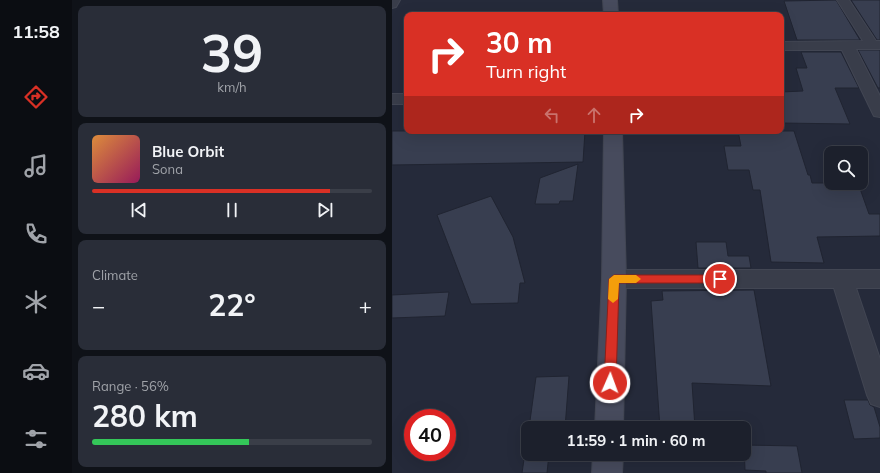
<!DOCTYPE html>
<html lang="en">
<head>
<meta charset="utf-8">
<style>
  :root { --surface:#1c202c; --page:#292d38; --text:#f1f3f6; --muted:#a0a3a9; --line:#3a3e48; --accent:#d93025 }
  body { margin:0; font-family:Mulish,sans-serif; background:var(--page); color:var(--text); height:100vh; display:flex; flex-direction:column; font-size:15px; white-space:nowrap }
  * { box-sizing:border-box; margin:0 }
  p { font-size:13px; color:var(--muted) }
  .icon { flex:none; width:22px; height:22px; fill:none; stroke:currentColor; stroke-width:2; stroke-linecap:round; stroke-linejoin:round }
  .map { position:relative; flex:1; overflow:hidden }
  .panel { display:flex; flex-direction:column; gap:6px; padding:6px; background:#0f1218; width:320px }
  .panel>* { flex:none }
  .guide { position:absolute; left:12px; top:12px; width:380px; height:122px; border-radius:8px; box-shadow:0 4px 16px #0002,0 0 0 1px var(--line); background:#d93025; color:#fff; overflow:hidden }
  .buttons { position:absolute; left:432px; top:146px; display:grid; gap:8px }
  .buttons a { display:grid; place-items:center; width:44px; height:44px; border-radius:8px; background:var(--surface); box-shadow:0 4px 16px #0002,0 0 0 1px var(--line); font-size:20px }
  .speed { position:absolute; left:12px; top:409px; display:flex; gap:8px; font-size:20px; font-weight:700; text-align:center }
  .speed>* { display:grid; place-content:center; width:52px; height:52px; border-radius:50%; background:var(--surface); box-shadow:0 4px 16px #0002,0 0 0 1px var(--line); line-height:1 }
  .speed .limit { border:6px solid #d22; background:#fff; color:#111 }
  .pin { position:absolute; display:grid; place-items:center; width:34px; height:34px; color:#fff; margin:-17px; border:2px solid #fff; border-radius:50%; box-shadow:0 1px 4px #0007 }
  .me { position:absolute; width:44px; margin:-22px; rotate:2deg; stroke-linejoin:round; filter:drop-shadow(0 0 3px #0008) }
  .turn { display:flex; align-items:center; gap:14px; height:84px; padding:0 16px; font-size:18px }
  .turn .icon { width:52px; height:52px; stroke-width:2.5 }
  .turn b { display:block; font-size:28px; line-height:34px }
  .lanes { display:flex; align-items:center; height:38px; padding:0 16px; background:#0003; justify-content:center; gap:20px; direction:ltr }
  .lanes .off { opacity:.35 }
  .big { font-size:30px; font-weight:700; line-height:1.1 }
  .panel .widget { flex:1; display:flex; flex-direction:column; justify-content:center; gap:6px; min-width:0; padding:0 14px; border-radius:8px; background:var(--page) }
  .panel .dial { align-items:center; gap:0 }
  .dial b { font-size:52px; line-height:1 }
  .song { display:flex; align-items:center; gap:12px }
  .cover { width:48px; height:48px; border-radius:6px; background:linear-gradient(135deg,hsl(30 70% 55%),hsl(330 70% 35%)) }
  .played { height:4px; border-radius:2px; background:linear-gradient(90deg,var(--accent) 85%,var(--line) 85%) }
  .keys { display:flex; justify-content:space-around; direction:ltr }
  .heat { display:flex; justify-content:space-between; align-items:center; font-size:22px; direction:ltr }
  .charge { height:6px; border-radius:3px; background:linear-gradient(90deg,#34c759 56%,var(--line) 0) }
  .trip { position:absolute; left:129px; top:421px; width:230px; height:40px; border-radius:8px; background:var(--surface); box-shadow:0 4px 16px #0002,0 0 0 1px var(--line); font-weight:700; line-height:40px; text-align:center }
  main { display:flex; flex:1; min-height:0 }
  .dock { display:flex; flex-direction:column; width:72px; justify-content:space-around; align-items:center; background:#0b0d12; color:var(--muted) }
  .dock .icon { width:28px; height:28px }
  .dock .on { color:var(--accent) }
  .dock b { font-size:18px; color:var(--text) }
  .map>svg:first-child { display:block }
  .building { fill:#383e50; stroke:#202431 }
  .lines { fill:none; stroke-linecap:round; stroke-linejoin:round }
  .street-casing { stroke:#424653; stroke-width:2 }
  .secondary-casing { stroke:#424653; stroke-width:2 }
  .street { fill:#393d4a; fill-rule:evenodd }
  .secondary { fill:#474b5d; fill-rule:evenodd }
  .route { fill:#d93025; stroke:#8d1f18 }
  .slow { fill:#f59e0b }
</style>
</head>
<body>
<main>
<nav class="dock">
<b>11:58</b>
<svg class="icon on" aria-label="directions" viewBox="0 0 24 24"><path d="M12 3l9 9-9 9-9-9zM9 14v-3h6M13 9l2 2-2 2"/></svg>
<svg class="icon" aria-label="music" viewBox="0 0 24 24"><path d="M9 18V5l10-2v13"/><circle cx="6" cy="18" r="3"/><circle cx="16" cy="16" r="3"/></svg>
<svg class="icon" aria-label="phone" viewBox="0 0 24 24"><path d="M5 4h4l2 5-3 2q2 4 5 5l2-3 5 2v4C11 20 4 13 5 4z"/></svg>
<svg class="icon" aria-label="climate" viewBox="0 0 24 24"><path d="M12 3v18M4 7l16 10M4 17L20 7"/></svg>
<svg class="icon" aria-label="car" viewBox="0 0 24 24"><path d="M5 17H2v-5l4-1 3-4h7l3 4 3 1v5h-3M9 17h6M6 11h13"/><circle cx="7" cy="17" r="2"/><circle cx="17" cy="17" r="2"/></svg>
<svg class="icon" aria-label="filters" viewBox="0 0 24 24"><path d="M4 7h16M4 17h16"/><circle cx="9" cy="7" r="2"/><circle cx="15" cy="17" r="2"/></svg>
</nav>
<section class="panel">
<div class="widget dial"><b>39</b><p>km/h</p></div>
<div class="widget">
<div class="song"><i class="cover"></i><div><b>Blue Orbit</b><p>Sona</p></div></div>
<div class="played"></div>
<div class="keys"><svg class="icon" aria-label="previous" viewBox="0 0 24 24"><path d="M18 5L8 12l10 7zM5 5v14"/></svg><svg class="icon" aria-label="pause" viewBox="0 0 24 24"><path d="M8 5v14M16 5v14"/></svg><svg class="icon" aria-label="next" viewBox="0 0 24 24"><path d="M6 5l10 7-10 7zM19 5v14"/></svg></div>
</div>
<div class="widget"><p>Climate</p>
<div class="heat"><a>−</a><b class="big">22°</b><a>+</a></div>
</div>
<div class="widget"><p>Range · 56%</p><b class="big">280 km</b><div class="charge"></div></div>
</section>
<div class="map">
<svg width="488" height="473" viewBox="0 0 488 473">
  <rect width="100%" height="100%" fill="#252a3a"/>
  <g class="building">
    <path d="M444,0L468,40H405L392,1Z"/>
    <path d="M459,0H488V40H485Z"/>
    <path d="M466,50H488V88H486Z"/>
    <path d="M409,52H449L467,88H443L458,124L389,123V92L411,91L404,68H415Z"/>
    <path d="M0,131H193L191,162L0,165Z"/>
    <path d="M346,131H402L416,175H418L420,183H466L477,214H488V236L425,237L432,263L379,262L368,190H361L357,170H336L332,146H349Z"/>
    <path d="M186,164L181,201H168L167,204H143L148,178Z"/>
    <path d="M99,196L121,237L133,283H128L126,303L79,304L45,215Z"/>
    <path d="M304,242H334L336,256H357L359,268H306Z"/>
    <path d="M362,290L379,386L300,383L303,428H268L259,301L271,300L270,291Z"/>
    <path d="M57,292L53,316L0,318V295Z"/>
    <path d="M177,376L173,428H137L144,377Z"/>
    <path d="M452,400H476L478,405L482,407L488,427V438L462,439Z"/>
    <path d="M136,432V454H157L155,473H130Z"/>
    <path d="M352,445L405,446L410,473H374V471L353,470Z"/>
  </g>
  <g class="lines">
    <g class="street-casing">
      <g id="street">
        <path d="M0,0H8L4,7L0,8Z"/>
        <path d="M445,0H457L484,41H488V49H464L488,96V117L482,116L480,112L450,50H389V42L471,41Z"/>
        <rect x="0" y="94" width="15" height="10"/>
        <path d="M222,270H488V288H464L488,359V407L479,404L475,395L442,288H222L214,285L211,279L214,273Z"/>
      </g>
    </g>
    <g class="secondary-casing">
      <g id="secondary">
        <path d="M211,0H225L226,15H212Z"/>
        <path d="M212,131H230L234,279L231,428H203L210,279Z"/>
        <path d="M201,454H231L230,473H200Z"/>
      </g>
    </g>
    <use href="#street" class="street"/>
    <use href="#secondary" class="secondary"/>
  </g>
  <path class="route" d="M222,275H328L333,279L328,283H227L224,383L222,387L218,389L214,387L212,383L217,279Z"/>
  <path class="slow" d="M222,275H244L249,279L244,283H227L226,299L221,303L216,299L217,279Z"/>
</svg>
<div class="buttons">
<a><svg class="icon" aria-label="search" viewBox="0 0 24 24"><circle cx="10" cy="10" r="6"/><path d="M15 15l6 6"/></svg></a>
</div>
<div class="speed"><div class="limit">40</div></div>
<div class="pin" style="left:328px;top:279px;background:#d93025"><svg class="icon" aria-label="arrive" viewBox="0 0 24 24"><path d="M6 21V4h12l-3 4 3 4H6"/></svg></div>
<svg class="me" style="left:218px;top:383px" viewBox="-20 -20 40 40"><circle r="17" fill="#d93025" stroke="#fff" stroke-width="3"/><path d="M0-11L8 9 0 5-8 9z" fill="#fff"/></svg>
<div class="trip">11:59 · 1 min · 60 m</div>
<div class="guide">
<div class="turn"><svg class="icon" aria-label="right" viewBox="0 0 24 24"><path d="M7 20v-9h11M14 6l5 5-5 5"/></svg><div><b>30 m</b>Turn right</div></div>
<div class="lanes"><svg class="icon off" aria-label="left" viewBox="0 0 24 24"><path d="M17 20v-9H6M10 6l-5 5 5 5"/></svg><svg class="icon off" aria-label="ahead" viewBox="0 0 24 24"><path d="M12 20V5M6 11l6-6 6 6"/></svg><svg class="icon" aria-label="right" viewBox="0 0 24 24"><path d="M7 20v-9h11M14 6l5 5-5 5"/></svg></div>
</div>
</div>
</main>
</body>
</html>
